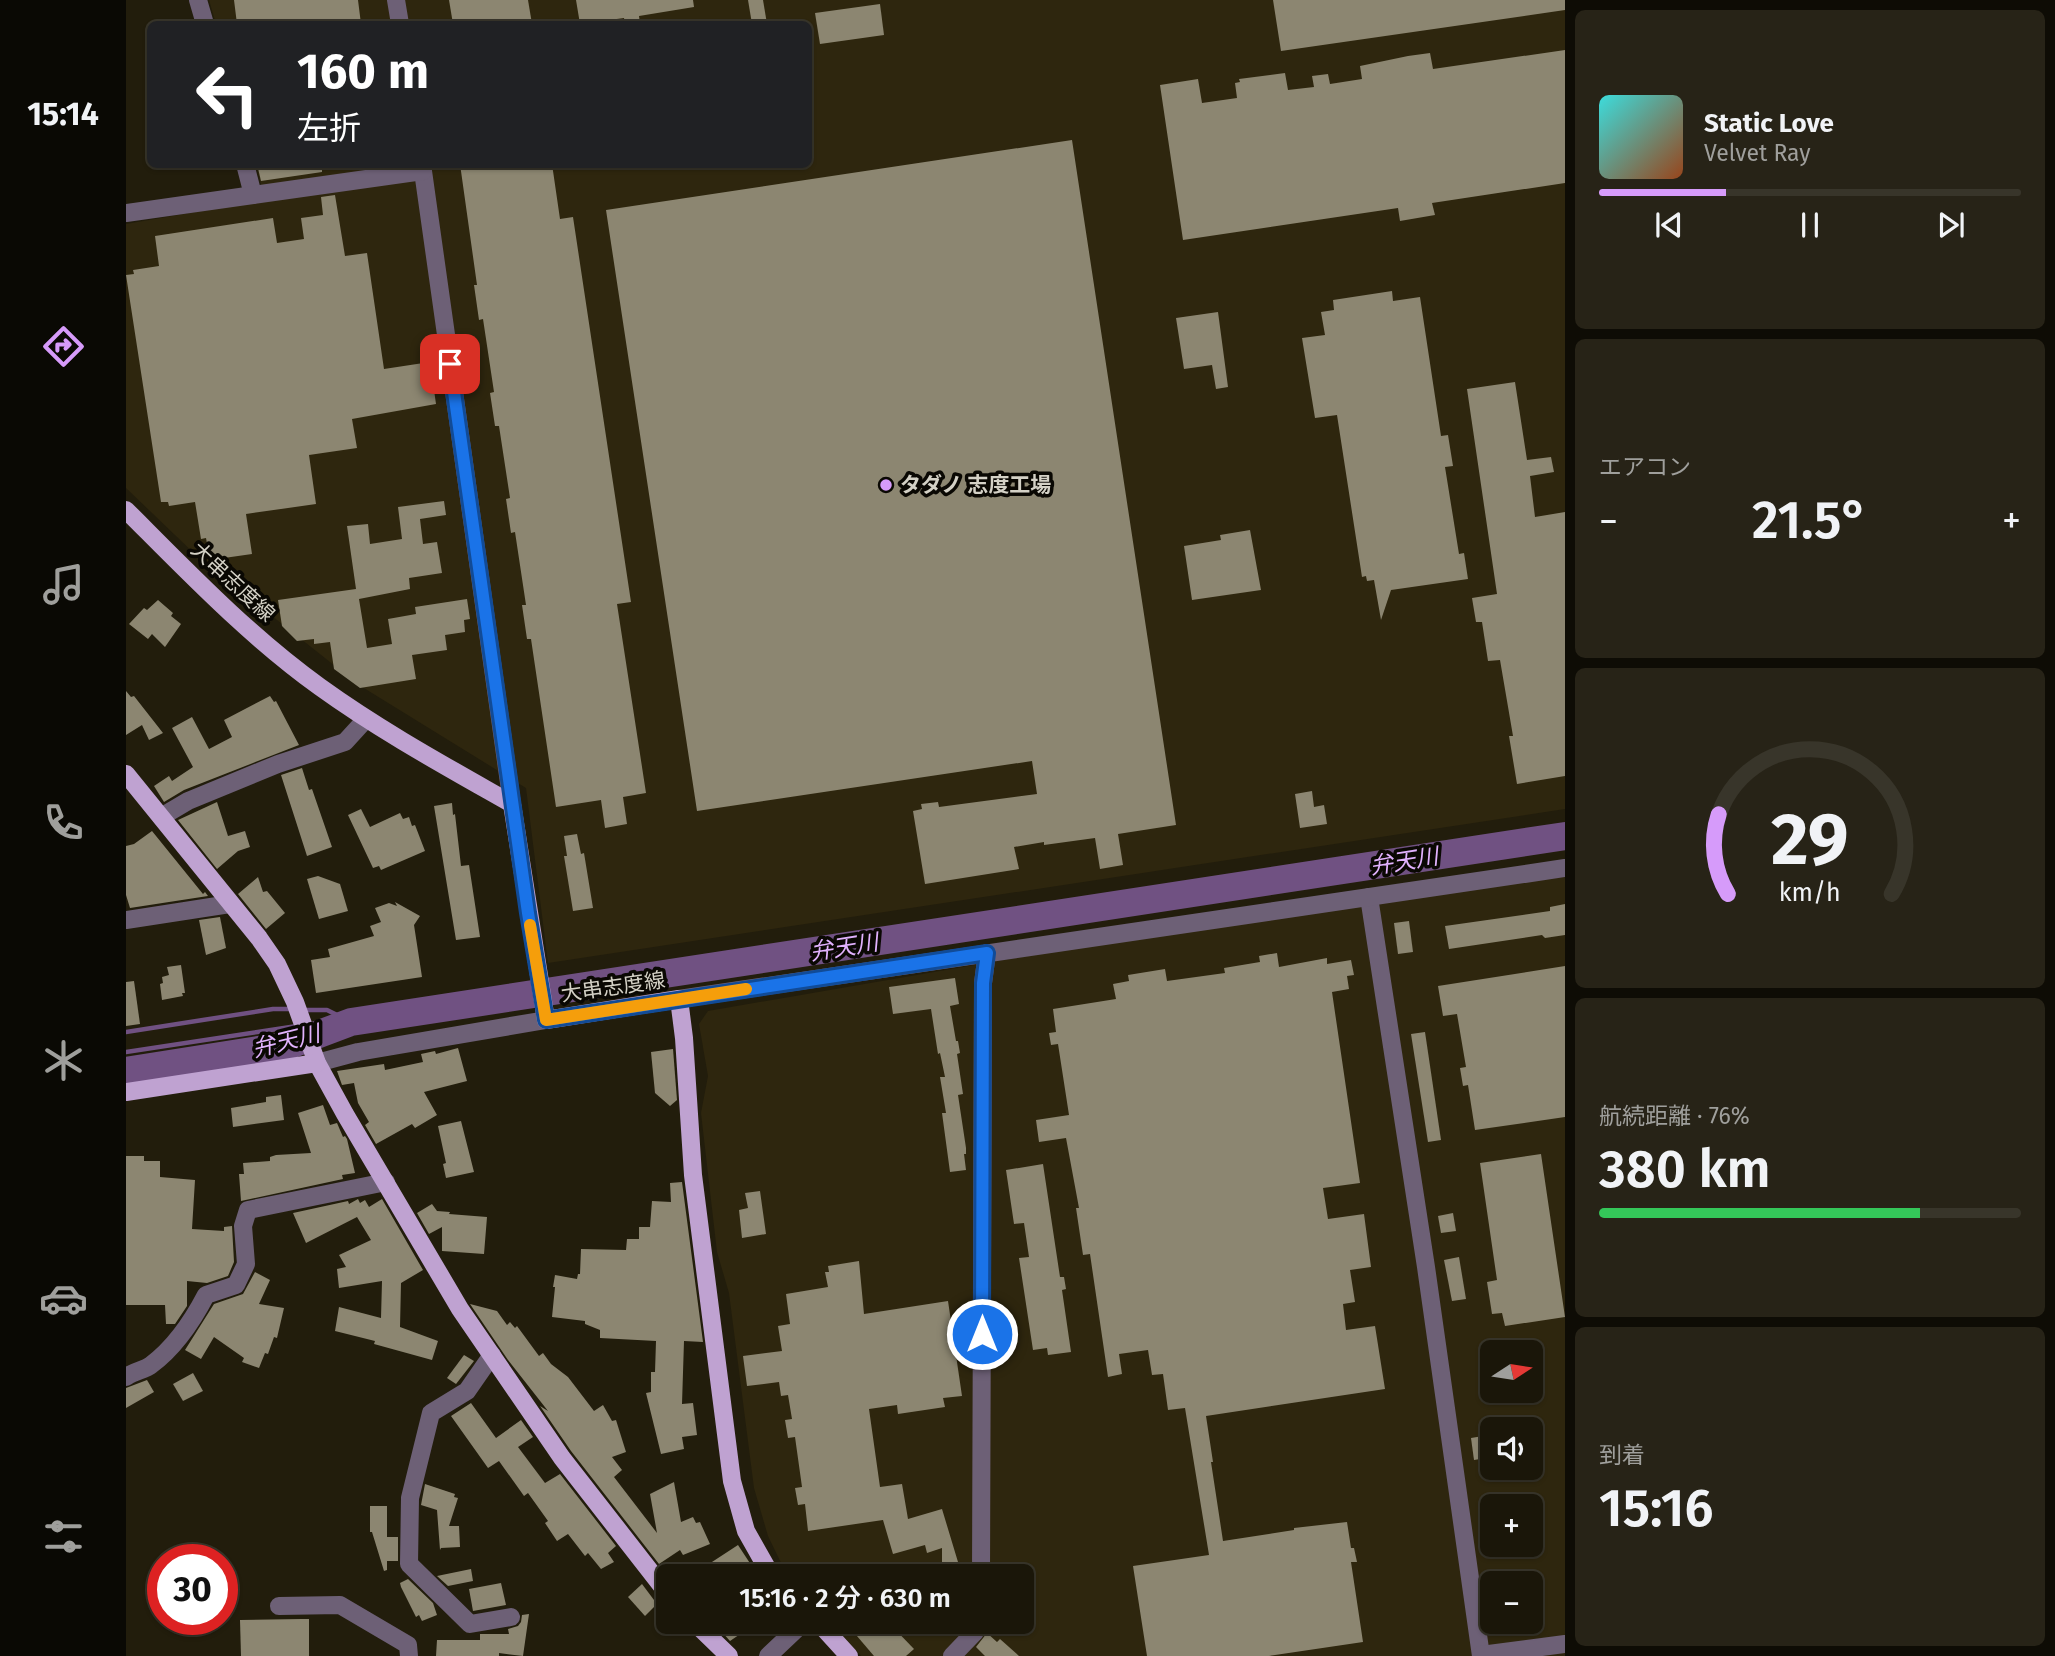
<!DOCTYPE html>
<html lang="ja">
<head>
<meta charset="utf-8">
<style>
  :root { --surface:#1a1609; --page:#272317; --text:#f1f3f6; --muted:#9f9f9c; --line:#38352a; --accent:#d69bfa }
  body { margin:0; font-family:"Fira Sans","Noto Sans JP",sans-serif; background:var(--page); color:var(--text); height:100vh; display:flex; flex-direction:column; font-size:26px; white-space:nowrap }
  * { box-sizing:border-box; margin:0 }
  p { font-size:23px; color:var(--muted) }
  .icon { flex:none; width:38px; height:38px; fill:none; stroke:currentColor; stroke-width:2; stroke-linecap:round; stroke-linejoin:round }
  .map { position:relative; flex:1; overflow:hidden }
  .sheet { display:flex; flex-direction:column; gap:10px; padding:10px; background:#0e0c05; width:490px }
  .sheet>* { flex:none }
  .top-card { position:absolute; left:21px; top:21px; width:665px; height:147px; border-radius:10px; box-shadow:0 2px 5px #0004,0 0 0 2px var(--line); background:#202124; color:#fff; overflow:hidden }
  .needle { width:46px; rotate:78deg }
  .tools { position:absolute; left:1354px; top:1340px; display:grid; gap:14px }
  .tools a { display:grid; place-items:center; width:63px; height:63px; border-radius:10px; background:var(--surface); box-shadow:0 2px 5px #0004,0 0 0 2px var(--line); font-size:35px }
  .speed { position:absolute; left:21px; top:1544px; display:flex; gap:14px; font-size:35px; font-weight:700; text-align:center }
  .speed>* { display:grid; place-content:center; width:91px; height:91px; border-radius:50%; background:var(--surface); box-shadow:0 2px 5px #0004,0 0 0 2px var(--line); line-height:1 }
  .speed .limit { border:10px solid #d22; background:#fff; color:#111 }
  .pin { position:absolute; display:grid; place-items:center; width:60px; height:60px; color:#fff; margin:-30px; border-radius:14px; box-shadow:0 4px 10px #0006 }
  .me { position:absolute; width:77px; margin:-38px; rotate:0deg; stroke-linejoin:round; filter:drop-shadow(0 0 5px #0008) }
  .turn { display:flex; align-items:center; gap:24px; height:147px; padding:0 35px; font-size:32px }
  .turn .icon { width:91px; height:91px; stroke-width:2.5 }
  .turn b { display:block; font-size:49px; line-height:60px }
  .big { font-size:52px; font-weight:600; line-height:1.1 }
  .sheet .card { flex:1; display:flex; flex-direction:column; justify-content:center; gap:10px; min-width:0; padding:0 24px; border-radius:10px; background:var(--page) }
  .sheet .dial { align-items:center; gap:0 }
  .dial svg { height:182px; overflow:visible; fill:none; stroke:var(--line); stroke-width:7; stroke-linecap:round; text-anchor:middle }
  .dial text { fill:var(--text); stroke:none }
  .song { display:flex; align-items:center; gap:21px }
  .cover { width:84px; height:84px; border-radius:10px; background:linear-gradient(135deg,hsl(180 70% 55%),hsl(20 70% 35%)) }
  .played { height:7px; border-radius:4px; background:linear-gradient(90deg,var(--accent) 30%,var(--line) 30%) }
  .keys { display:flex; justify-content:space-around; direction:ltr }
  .heat { display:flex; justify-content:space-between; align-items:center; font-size:38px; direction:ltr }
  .charge { height:10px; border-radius:5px; background:linear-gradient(90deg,#34c759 76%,var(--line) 0) }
  .trip { position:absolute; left:530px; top:1564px; width:378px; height:70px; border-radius:10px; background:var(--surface); box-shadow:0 2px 5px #0004,0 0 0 2px var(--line); font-weight:600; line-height:70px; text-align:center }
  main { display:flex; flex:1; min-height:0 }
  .tab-bar { display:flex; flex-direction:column; width:126px; justify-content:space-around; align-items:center; background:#0a0904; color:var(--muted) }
  .tab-bar .icon { width:49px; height:49px }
  .tab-bar .active { color:var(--accent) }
  .tab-bar b { font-size:32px; color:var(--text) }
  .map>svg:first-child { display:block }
  .built { fill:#2e260e; fill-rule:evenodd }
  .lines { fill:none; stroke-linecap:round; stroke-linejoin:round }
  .stream { stroke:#705182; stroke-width:4.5 }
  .river { stroke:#705182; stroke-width:28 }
  .building { fill:#8c8671 }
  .minor { stroke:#6d6076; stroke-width:18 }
  .major { stroke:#bfa2d1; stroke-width:18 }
  .route-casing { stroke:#114b97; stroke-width:18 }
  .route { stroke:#1a73e8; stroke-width:12 }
  .slow { stroke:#f59e0b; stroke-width:12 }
  .poi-dot { fill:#d69bfa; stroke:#0a0803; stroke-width:2.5 }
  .labels { text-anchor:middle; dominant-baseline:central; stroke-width:7; stroke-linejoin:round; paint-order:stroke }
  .poi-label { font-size:21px; font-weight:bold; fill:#d4d1c6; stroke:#0a0803; text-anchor:start }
  .street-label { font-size:21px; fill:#d4d1c6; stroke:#0a0803 }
  .water-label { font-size:23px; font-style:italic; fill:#e1b2fe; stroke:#0a0803 }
</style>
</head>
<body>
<main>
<nav class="tab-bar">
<b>15:14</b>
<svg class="icon active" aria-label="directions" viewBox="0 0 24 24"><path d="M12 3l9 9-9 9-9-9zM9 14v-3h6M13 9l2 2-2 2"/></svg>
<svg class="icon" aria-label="music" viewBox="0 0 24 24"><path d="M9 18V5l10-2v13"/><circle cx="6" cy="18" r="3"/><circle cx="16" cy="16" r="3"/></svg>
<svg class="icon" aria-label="phone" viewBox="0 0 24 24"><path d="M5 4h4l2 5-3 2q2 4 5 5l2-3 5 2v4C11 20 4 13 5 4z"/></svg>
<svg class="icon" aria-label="climate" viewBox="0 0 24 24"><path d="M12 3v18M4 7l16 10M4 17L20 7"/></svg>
<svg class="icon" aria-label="car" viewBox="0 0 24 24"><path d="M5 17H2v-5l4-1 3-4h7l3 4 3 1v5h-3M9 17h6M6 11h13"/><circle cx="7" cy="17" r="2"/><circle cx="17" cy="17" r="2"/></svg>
<svg class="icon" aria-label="filters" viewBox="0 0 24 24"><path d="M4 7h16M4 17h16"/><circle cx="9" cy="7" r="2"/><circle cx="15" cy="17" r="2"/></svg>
</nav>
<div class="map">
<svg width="1439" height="1656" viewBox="0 0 1439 1656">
  <rect width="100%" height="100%" fill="#221d0c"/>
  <g class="built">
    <path d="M83,0H1439V809L422,963L400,788L233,685L74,559L0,488V224L139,200L130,165L682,164V24H90Z"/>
    <path d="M1439,877V1656H735L705,1622H896V1577H665L658,1569L642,1536L628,1488L603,1293L591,1252L575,1113L582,1076L573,1024L582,1011L1243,897ZM1367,1353H1405V1391H1367ZM1367,1430H1405V1468H1367ZM1367,1507H1405V1545H1367ZM1367,1584H1405V1622H1367Z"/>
  </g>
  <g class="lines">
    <g class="stream">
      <path d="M178,1010H201L225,1022"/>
      <path d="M184,1025L224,1022"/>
      <path d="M0,1032L147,1009H165"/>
      <path d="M0,1052L171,1026"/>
    </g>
    <path class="river" d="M0,1071L164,1045L225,1022L1439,836"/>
  </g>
  <g class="building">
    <path d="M108,0H232L235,24H111Z"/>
    <path d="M323,0H402L406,24H327Z"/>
    <path d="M450,0H567L568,7L513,16L514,24H499L498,18L454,24Z"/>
    <path d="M622,0H637L641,24H626Z"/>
    <path d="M1147,0H1439V10L1155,51Z"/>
    <path d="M754,4L758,35L694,44L689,13Z"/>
    <path d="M1439,50V183L1306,203L1309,215L1274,221L1272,208L1057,240L1034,85L1072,79L1076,103L1111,98L1109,83L1114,82L1113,79L1159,73L1162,90L1188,87L1186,76L1202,74L1204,84L1236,79L1234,66L1282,56L1304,53L1307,69Z"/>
    <path d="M946,140L1050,825L992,834L997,865L974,869L969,838L918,845V842L888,847L893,869L799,884L787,811L796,809L795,804L812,802L813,807L911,794L906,761L571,811L480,210Z"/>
    <path d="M131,164H196V172L135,181Z"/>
    <path d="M334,164H426L434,219L447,217L505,602L491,604L520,793L497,797L501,824L479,828L475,800L430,807L405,639H401L396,605H400L389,532L385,533L380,499L384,498L373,426H369L364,393L368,392L357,319L353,320L348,285H351Z"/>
    <path d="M209,195L219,256L241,253L258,369L304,362L310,404L226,419L231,448L183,455L190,504L120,514L126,554L84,560L80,538L75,539L69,502L43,506L42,502H35L0,275L8,274L7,270L33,266L29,236L147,218L151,243L178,239L175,218L197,215L195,197Z"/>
    <path d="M1266,291L1267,301L1294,297L1315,436L1322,435L1327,466L1319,467L1333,554L1338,553L1342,579L1265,590L1255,620L1248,580L1241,581L1240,576L1236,577L1211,415L1189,418L1176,338L1199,335L1195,312L1208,310L1207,300Z"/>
    <path d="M1092,312L1102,387L1090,389L1086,365L1058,369L1050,318Z"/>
    <path d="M1389,382L1401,460L1425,457L1428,472L1404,476L1409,517L1439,512V776L1391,784L1383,736H1387L1374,660L1362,661L1356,622H1350L1346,598L1371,594L1341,389Z"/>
    <path d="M318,501L320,515L294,519L297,544L311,542L316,573L283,578L284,589L233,599L241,648L266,644L262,619L290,614L289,607L341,599L344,619L338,620L339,632L319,635L321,650L286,655L290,679L234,688L208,669L204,642L188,644V639L171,641L156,626L152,600L230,589L221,526L242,524L244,544L276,539L272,507Z"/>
    <path d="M1124,530L1135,590L1066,600L1058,546L1095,540L1094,535Z"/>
    <path d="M32,600L47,613L45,616L55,624L39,647L26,634L22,639L3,624L18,608L21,610Z"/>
    <path d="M0,691L5,697L8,696L37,733L23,740L16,725L0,735Z"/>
    <path d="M144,696L148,702L150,701L173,745L58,790L38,802L28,786L43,776L46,781L67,767L46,728L66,717L83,749L106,737L98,720Z"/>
    <path d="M176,768L183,790L186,789L206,847L181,856L155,775Z"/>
    <path d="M1186,791L1188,807L1198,805L1201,824L1174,828L1169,794Z"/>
    <path d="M91,802L102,836L119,831L124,847L112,851L91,869L52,820Z"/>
    <path d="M326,803L327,815L329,814L335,866L343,865L354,937L330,940L308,806Z"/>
    <path d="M235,809L244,827L274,813L277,819L283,817L286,826L289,825L299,851L255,870L253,866L247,868L222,815Z"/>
    <path d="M26,831L77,894L79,892L82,896L4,908L0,895V846L8,844Z"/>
    <path d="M451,834L455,854L458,853L467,908L447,911L438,856H441L438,836Z"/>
    <path d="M192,876L214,884L222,911L193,919L181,879Z"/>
    <path d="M132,877L137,892L141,891L159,913L140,929L112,894Z"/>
    <path d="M269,902L294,916L288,925L296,977L190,993L185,960L204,957L202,949L248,936L244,926L255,922L249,908L263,903L271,906Z"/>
    <path d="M1439,904V935L1419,938L1416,935L1323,949L1319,926L1424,911V907Z"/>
    <path d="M94,917L100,948L80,955L73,920Z"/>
    <path d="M1283,921L1287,952L1272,954L1268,923Z"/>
    <path d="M1151,953L1153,967L1201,958V964L1225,960L1228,975L1221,976L1223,989L1206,992L1234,1183L1197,1188L1202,1219L1238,1214L1245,1267L1224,1270L1229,1302L1217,1304L1220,1330L1249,1326L1259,1389L1080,1416L1087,1462H1085L1097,1541L1168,1530V1528L1221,1522L1225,1548H1228L1231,1562H1225L1237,1642L1143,1656H1021L1007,1566L1083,1555L1059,1408L1042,1410L1037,1374L1026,1375L1022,1350L993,1354L996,1374L982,1377L964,1254L957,1255L950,1208H953L940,1138L913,1142L910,1120L943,1115L932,1044L925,1045L923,1033L930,1032L927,1009L990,999L987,984L1003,981L1002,975L1039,969L1041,981L1099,973L1098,968L1134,962L1133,956Z"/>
    <path d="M55,965L59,993H56L57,996L36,1000L34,984L37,983L36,977L43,975L41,967Z"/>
    <path d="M1439,966V1117L1349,1130L1342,1085L1337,1086L1334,1068L1340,1067L1331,1014L1317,1016L1312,986Z"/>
    <path d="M829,978L833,1004L824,1006L830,1041H832L834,1053L831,1054L837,1094L832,1095L840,1148V1154H838L840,1170L824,1172L816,1113H820L814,1077H819L814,1053L812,1054L805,1009L767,1014L763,987Z"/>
    <path d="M8,981L14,1024L0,1026V982Z"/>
    <path d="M1299,1032L1315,1140L1302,1142L1285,1034Z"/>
    <path d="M332,1048L341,1081L298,1092L311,1115L289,1128L286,1124L250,1144L239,1125L243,1122L232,1103L228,1083L216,1085L211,1071L258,1064L259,1070L297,1062L295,1054L309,1051L310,1054Z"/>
    <path d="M547,1049L551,1100L544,1106L529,1093L525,1052Z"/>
    <path d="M155,1095L158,1120L107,1127L105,1108L140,1102V1097Z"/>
    <path d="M197,1105L204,1125L211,1123L217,1137L219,1136L221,1139L229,1173L216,1175L217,1179L115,1201L113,1174H118L117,1163L144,1161V1157L150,1155L185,1153L172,1113Z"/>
    <path d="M335,1121L348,1172L320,1178L317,1164L320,1163L312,1126Z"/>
    <path d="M1415,1154L1439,1317L1379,1326L1376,1313L1366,1314L1361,1282L1371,1280L1354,1163Z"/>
    <path d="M0,1156H18V1161H34V1177L69,1180L66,1229L98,1231V1227L106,1226L108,1262L102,1276L81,1283L61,1281V1306L49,1324H40L39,1305H0Z"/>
    <path d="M917,1164L934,1277H938L940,1289L936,1290L945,1352L922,1355L921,1348L907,1350L893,1258L903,1257L898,1223L888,1224L880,1170Z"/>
    <path d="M556,1182L577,1342L558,1341L556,1404L567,1403L571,1435L556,1437L558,1449L535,1454L520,1393L525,1392V1372H529L530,1341L474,1338V1330L459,1324V1321L426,1317L429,1287H427L429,1275L451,1279L452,1274H454L455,1249L500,1250L501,1239H513V1227H524L526,1201L545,1202L544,1183Z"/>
    <path d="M634,1191L640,1234L616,1238L613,1210L622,1208L619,1193Z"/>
    <path d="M232,1199L234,1203L239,1200L243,1207L256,1199L297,1270L275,1283L274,1327L312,1341L306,1360L248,1344L249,1341L209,1331L213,1307L255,1318L256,1281L213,1288L211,1269L220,1267L213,1255L245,1240L231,1217L180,1243L167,1213L222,1201L223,1204Z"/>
    <path d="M306,1204L311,1211L324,1212L323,1214L361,1217L358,1254L316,1251V1227L303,1234L291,1213Z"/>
    <path d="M1327,1213L1330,1231L1315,1233L1312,1216Z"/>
    <path d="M1333,1257L1340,1299L1326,1301L1318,1260Z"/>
    <path d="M733,1261L738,1314L822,1301L836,1396L817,1398L819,1407L772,1414L771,1405L743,1409L754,1487L776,1484L782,1519L816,1509L832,1562H834V1577H816V1548L801,1553L799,1545L767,1554L757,1520L682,1531L679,1504L672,1505L669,1488L676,1487L669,1437L662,1438L659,1420L666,1419L662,1395L655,1396L653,1382L621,1386L617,1356L656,1351L652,1326L664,1324L660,1294L702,1287L699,1272H703L702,1266Z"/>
    <path d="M129,1272L144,1280L133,1304L158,1308L151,1338L148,1337L142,1354L139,1353L133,1368L116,1362L118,1358L88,1337L75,1359L59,1350L88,1304L117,1294Z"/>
    <path d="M344,1304L371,1311L381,1325L384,1322L389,1328L391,1326L413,1356L417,1353L425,1364L442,1377L468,1411L477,1405L486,1421L490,1420L500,1452L486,1457L496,1470L488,1477L531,1533L524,1494L548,1482L555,1522L567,1517L570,1523L574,1522L584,1544L557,1555L554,1550L533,1564L445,1451L414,1406L422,1411L382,1360Z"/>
    <path d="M338,1355L348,1361L330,1384L321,1378Z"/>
    <path d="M67,1373L77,1391L57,1401L47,1384Z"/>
    <path d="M21,1380L28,1392L0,1408V1388Z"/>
    <path d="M345,1403L370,1438L395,1420L407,1437L392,1447L419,1483L434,1474L490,1546L482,1553L488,1562L475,1569L462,1553L459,1556L442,1534L431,1541L419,1523L422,1521L402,1493L398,1496L373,1461L362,1468L325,1416Z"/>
    <path d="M1357,1436L1360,1458L1348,1460L1345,1438Z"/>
    <path d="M299,1484L329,1494L328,1497L332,1498L323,1526H333L334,1547L315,1548L314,1550L311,1510L295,1505Z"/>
    <path d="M244,1506H261V1537H272V1561H261V1570L258,1571L246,1532H244Z"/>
    <path d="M612,1545L633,1577H607L601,1568L585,1577H563Z"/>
    <path d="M345,1569L347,1581L322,1586L311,1576Z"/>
    <path d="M282,1579L307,1603L311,1615L296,1621L293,1615L290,1617L275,1587L274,1583Z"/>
    <path d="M375,1583L380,1605L347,1611L343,1589Z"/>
    <path d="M516,1584L531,1604L519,1616L502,1597Z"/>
    <path d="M403,1614L397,1656L373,1653V1656H310L311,1640H354V1634H383L382,1629L392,1626L395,1622L396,1615Z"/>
    <path d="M176,1619H183V1656H115L114,1620Z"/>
    <path d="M587,1622H632L604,1641Z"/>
    <path d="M719,1622H762L788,1649L780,1656H748Z"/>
    <path d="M861,1633L871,1642L874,1639L893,1656H859L850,1647Z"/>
  </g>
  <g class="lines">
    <g class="minor">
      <path d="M72,0L79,24"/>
      <path d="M270,0L274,24"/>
      <path d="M119,164L127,195"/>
      <path d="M296,164L386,804"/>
      <path d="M0,213L297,171"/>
      <path d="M35,817L62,801L152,764L219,742L240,719"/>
      <path d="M1243,897L1300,1267L1355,1656"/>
      <path d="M0,920L104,904"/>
      <path d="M553,999L1439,868"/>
      <path d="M191,1063L232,1052L420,1020"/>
      <path d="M366,1355L341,1391L305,1413L284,1498L283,1564L344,1624L385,1617"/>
      <path d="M0,1377C8,1371 19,1370 25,1365C48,1348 67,1320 80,1295L110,1285L120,1264L117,1226L122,1210L260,1182"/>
      <path d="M855,1577L857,983L861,953"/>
      <path d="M153,1606L214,1605L282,1645L283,1656"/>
      <path d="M1355,1655L1439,1644"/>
      <path d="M642,1656L678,1622"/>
      <path d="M826,1656L849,1632L853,1622"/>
    </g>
    <g class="major">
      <path d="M0,510C62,572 123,636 194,687C255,731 321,767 386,804L420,1020L553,999L558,1038L567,1175L606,1481L620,1531L646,1577"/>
      <path d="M0,774L133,938L151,964L169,1002L191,1063L219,1114L334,1309L436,1458L542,1594"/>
      <path d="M0,1092L191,1063"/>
      <path d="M568,1622L603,1656"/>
      <path d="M692,1622L723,1656"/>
    </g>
  </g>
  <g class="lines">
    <g class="route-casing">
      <path id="route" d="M324,364L402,913L420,1020L861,953L857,983L856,1334"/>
    </g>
    <use href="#route" class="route"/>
    <path class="slow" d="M404,925L420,1020L620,989"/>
  </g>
  <circle class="poi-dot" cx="760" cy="485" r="7"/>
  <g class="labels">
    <g class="poi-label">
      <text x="774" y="485">タダノ 志度工場</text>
    </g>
    <g class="street-label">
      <text transform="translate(107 582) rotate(43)">大串志度線</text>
      <text transform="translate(487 987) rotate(-8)">大串志度線</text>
    </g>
    <g class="water-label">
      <text transform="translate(1278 861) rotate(-9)">弁天川</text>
      <text transform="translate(718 947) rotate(-9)">弁天川</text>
      <text transform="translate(160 1041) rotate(-14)">弁天川</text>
    </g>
  </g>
</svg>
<div class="tools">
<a><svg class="needle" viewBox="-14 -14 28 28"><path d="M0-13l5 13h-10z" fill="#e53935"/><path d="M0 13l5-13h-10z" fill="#9f9f9c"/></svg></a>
<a><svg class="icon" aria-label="sound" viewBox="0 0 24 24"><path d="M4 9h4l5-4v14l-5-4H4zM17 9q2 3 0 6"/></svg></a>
<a>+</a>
<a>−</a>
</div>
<div class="speed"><div class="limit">30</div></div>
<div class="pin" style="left:324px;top:364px;background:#d93025"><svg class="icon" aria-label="arrive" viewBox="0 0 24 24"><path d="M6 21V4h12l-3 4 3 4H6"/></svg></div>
<svg class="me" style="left:856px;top:1334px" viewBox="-20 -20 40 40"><circle r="17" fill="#1a73e8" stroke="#fff" stroke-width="3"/><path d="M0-11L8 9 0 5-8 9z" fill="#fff"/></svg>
<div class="trip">15:16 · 2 分 · 630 m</div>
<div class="top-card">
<div class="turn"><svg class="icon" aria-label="left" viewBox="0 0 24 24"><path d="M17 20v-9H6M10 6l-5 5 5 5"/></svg><div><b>160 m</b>左折</div></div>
</div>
</div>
<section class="sheet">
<div class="card">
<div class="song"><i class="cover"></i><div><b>Static Love</b><p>Velvet Ray</p></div></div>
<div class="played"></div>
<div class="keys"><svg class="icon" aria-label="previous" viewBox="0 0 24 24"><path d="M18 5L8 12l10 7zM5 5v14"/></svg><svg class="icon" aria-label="pause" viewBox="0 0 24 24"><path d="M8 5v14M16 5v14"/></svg><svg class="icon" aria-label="next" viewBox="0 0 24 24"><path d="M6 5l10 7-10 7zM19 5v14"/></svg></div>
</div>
<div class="card"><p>エアコン</p>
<div class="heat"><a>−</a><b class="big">21.5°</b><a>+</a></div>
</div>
<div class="card dial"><svg viewBox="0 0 100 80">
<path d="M14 69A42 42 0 1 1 86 69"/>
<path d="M14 69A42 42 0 0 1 10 34" stroke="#d69bfa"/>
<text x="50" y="56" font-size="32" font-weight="700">29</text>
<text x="50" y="72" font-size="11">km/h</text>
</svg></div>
<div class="card"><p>航続距離 · 76%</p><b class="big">380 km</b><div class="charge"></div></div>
<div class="card"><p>到着</p><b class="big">15:16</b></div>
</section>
</main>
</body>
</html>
